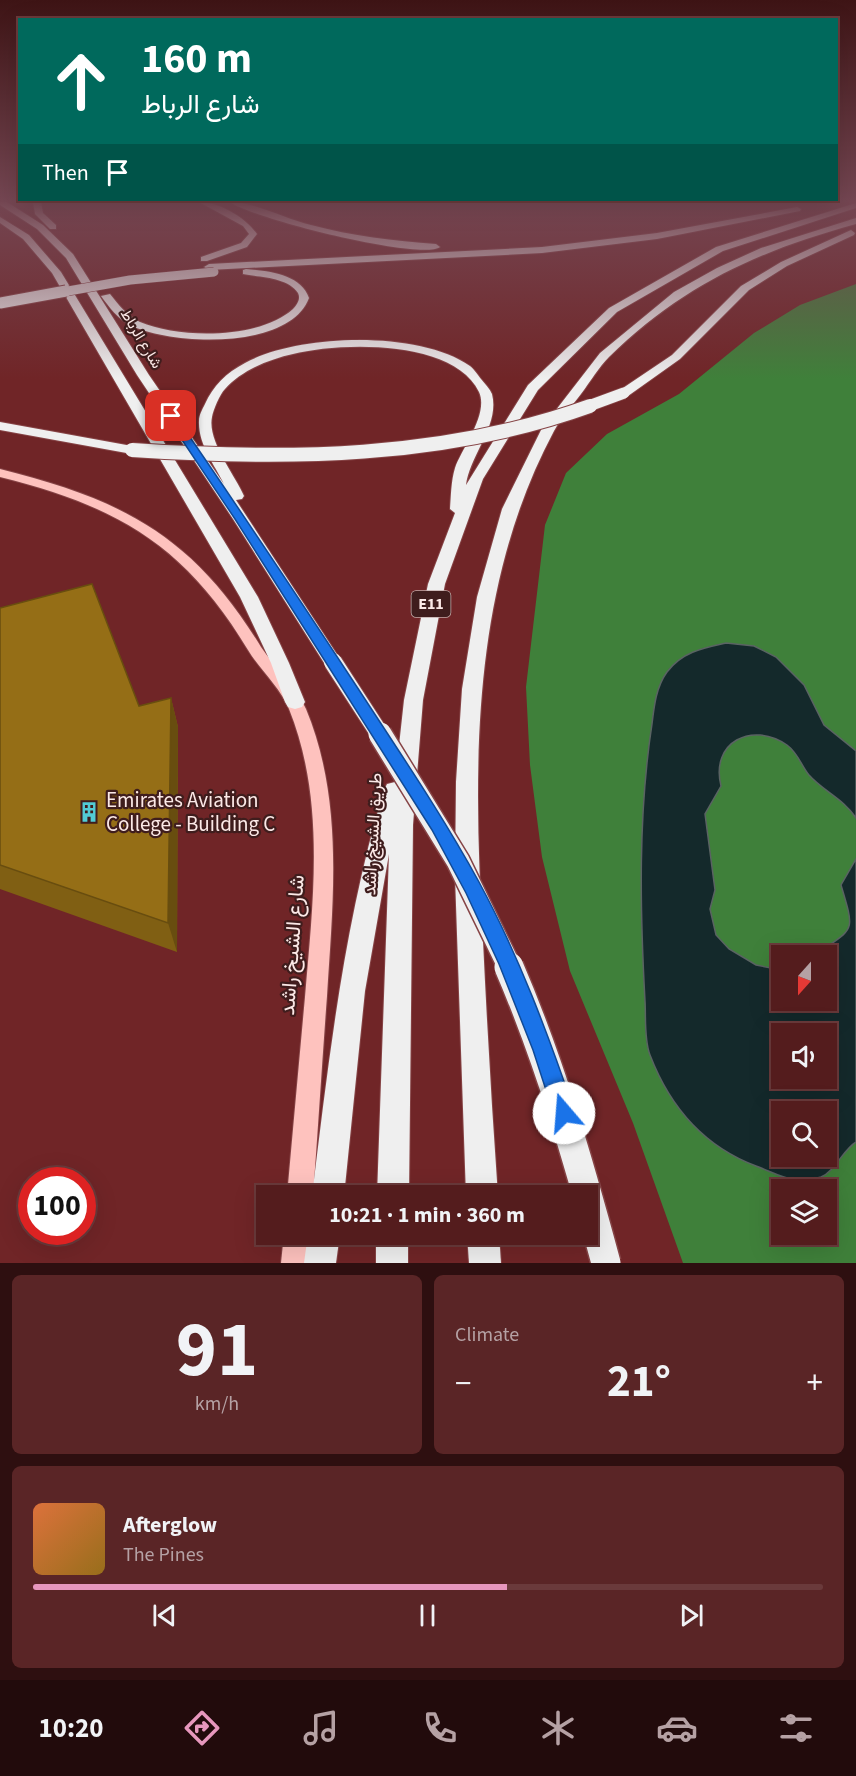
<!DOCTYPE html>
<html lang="en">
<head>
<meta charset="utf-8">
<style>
  :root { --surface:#541c1d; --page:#5a2526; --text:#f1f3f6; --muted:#b5a1a4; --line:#6a3a3b; --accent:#e797bd }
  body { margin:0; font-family:"Source Sans 3",Vazirmatn,sans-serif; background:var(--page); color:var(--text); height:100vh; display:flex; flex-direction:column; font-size:22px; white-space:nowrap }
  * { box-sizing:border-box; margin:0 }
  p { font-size:20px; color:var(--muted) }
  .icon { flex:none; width:33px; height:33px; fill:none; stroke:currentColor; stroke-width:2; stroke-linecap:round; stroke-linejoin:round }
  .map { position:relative; height:1263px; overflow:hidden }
  .drawer { display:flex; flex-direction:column; gap:12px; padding:12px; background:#2e0f10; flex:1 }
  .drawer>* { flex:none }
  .guide { position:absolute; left:18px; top:18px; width:820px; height:183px; border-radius:0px; box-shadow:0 6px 24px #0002,0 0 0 2px var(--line); background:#00695c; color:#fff; overflow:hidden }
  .needle { width:39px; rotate:201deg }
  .buttons { position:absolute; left:771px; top:945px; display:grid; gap:12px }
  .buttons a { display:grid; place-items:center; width:66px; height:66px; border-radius:0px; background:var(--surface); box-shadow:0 6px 24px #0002,0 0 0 2px var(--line); font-size:30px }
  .speed { position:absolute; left:18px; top:1167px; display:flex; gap:12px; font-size:30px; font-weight:700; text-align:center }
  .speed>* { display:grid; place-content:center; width:78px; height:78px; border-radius:50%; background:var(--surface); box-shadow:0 6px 24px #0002,0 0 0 2px var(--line); line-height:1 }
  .speed .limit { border:9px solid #d22; background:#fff; color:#111 }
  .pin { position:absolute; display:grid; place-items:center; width:51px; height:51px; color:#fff; margin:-26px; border-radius:12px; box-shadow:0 3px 9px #0006 }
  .me { position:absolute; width:66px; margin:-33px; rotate:342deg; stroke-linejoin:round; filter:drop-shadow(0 0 4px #0008) }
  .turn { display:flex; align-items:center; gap:21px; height:126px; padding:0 24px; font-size:27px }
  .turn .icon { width:78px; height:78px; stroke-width:2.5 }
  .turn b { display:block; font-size:42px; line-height:51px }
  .then { display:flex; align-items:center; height:57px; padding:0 24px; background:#0003; gap:12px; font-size:22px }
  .big { font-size:45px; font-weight:700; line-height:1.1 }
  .drawer .tile { flex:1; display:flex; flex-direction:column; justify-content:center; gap:9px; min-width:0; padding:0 21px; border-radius:9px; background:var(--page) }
  .drawer .dial { align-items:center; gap:0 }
  .dial b { font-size:78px; line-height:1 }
  .song { display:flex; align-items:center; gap:18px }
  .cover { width:72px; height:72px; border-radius:9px; background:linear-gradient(135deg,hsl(20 70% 55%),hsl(40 70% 35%)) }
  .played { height:6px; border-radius:3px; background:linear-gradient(90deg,var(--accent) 60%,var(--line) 60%) }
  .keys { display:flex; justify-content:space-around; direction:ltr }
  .heat { display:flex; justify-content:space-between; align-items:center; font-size:33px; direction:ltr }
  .drawer .tiles { flex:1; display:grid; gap:12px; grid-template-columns:1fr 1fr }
  .tile:last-child { grid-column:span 2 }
  .trip { position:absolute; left:256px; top:1185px; width:342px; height:60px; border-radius:0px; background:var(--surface); box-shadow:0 6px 24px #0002,0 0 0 2px var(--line); font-weight:700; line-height:60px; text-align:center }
  .menu { display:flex; height:96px; justify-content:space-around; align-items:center; background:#220b0c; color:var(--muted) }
  .menu .icon { width:42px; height:42px }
  .menu .current { color:var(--accent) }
  .menu b { font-size:27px; color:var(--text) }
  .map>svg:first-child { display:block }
  .green { fill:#3f803a; fill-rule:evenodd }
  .water { fill:#14292b; stroke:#5a6363; stroke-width:1.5; fill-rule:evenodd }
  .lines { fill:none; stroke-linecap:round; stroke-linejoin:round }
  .primary-casing { stroke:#864446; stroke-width:2 }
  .motorway-casing { stroke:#864446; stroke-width:2 }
  .primary { fill:#fec2be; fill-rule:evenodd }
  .motorway { fill:#efefef; fill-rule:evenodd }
  .motorway-bridge-far5-casing { stroke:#864446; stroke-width:10; stroke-linecap:butt }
  .motorway-bridge-far4-casing { stroke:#864446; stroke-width:13; stroke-linecap:butt }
  .motorway-bridge-far3-casing { stroke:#864446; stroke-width:16; stroke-linecap:butt }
  .motorway-bridge-far2-casing { stroke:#864446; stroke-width:20; stroke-linecap:butt }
  .motorway-bridge-far1-casing { stroke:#864446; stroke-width:26; stroke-linecap:butt }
  .motorway-bridge-casing { stroke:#864446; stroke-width:32; stroke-linecap:butt }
  .motorway-bridge-far5 { stroke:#efefef; stroke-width:9 }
  .motorway-bridge-far4 { stroke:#efefef; stroke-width:11 }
  .motorway-bridge-far3 { stroke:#efefef; stroke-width:14 }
  .motorway-bridge-far2 { stroke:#efefef; stroke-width:18 }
  .motorway-bridge-far1 { stroke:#efefef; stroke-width:23 }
  .motorway-bridge { stroke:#efefef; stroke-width:29 }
  .wall { fill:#805f13 }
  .shaded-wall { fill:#684d0f }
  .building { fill:#956e16; stroke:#684d0f; stroke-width:1.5 }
  .route { fill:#1a73e8; stroke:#114b97; stroke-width:1.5 }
  .labels { text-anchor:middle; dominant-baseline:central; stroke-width:4.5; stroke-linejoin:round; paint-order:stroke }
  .far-street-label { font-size:15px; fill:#fce9e7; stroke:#3f1d1d }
  .shield { fill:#3f1d1d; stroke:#c3acaa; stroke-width:1.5 }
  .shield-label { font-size:16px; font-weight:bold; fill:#fce9e7 }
  .street-label { font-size:18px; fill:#fce9e7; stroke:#3f1d1d }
  .near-poi-label { font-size:21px; fill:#fce9e7; stroke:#3f1d1d; text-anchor:start }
  .near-street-label { font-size:21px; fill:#fce9e7; stroke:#3f1d1d }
</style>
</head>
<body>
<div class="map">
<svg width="856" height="1263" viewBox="0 0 856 1263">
  <rect width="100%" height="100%" fill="#702527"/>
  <path class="green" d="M856,284V1263H683L633,1123L570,971L542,857L530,765L526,687L545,525L566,473L607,434L679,394L754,333L800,305ZM782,956H826V1000H782ZM782,1034H826V1078H782ZM782,1112H826V1156H782ZM782,1190H826V1234H782Z"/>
  <path class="water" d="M726,643L754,646L776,657L804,685L824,725L856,751V818C844,799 823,791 809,775C801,765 798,753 787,745C752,721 710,742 721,786L705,814L715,890L710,909L716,935L729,949L756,965L781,970L782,1000H826V956L815,955C854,927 856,935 841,885L856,859V1142C843,1150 835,1171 821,1177C795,1186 780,1175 756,1166C703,1146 670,1107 650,1055C644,1040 646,1017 645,1001C640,910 638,815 652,724C654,707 656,687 667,672C682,652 703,648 726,643ZM782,1034H826V1078H782ZM782,1112H826V1156H782Z"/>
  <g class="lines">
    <g class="primary-casing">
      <g id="primary">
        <path d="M0,469C124,500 193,536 261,647C275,668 296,686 306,709C344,801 333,900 327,996C322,1063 318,1129 313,1196H287C293,1129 299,1063 305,997C313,901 326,801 289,709C280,687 260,670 248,650C185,545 117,506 0,477Z"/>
        <path d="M284,1234H310L309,1263H281Z"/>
      </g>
    </g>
    <g class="motorway-casing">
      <g id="motorway">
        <path d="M0,202H7L43,225L73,254L149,375L224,484C214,464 198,444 199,421C199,415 202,410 205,404C213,386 226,373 245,363C298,334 418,330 470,366C474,369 478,375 481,379C485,384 490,389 492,394C500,425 470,455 466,485L528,385L609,308L716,247L856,203V208L723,251L617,312L538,390L483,479L445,584L423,700L413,825L409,1196H377L389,854L365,991L344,1196H312C329,1058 344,923 384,790L387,784L395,782L404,700L428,584L455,513L450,509C451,496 451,481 455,468C462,448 489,414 479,392C454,339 340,342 293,354C270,359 242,370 225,389C220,394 213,410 212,417C207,441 235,475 244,496L242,499L236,500L342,662L340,666L333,668L326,666L233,519L137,375L66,258L37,229L0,205Z"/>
        <path d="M33,202H41L43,213L56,225V229H50L35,214Z"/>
        <path d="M199,202C220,202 246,218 257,234L247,247L207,261H201V257L241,243L249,234L243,226Z"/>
        <path d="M230,202C255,202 286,219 311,225C352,236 394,241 436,244L440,247C421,261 253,219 230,202Z"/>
        <path d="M797,207L801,209L800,211L657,239L542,253L209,270L204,267L209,264L542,247L657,233Z"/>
        <path d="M0,217L29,235L61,272L258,597L289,663L305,702L302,707L295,709L288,707L285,702L271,663L240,597L52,273L23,239L0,223Z"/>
        <path d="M856,218V224C758,251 683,285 609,357C599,367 590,382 581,394C572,406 561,418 554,431C470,588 473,768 483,941C487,1026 492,1111 498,1196H466L455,876L456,782L462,689L477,597L502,509L542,428L600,353L674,292L717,268L761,248Z"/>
        <path d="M851,230L855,233L854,235L787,266L749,290L680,359L628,396H620L618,393L620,390L672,355L741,286L781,262Z"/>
        <path d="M246,269C268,271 301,274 309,298C290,350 172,346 130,325C118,319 109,307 101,296L110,294C118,304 127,316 140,322C180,339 260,339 293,309C297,305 301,299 298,293C288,277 258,277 243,274V270Z"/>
        <path d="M0,422L132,446L139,450L132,454L0,430Z"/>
        <path d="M308,1234H340L336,1263H304Z"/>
        <rect x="376" y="1234" width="32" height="29"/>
        <path d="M467,1234H499L501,1263H469Z"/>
      </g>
    </g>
    <use href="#primary" class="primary"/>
    <use href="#motorway" class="motorway"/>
    <g class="motorway-bridge-far5-casing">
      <path id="motorway-bridge-far5" d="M57,293L130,280L214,272"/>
    </g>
    <g class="motorway-bridge-far4-casing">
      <g id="motorway-bridge-far4">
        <path d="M0,303L66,291"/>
        <path d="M586,407L624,393"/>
      </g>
    </g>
    <g class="motorway-bridge-far3-casing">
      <path id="motorway-bridge-far3" d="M132,450C286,460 443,459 590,406"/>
    </g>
    <g class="motorway-bridge-far2-casing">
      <path id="motorway-bridge-far2" d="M333,662L381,736"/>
    </g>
    <g class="motorway-bridge-far1-casing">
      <path id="motorway-bridge-far1" d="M380,734L458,861L510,968"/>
    </g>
    <g class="motorway-bridge-casing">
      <path id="motorway-bridge" d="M509,967C550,1062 579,1163 606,1263"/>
    </g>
    <use href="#motorway-bridge-far5" class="motorway-bridge-far5"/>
    <use href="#motorway-bridge-far4" class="motorway-bridge-far4"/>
    <use href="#motorway-bridge-far3" class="motorway-bridge-far3"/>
    <use href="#motorway-bridge-far2" class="motorway-bridge-far2"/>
    <use href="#motorway-bridge-far1" class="motorway-bridge-far1"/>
    <use href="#motorway-bridge" class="motorway-bridge"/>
  </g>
  <path class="wall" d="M0,608L139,706L171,698L178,727L177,952L0,889Z"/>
  <path class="shaded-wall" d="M171,698L178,727L177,952L168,923Z"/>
  <path class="building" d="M92,584L139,706L171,698L168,923L0,865V608Z"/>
  <linearGradient id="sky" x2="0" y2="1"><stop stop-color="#3e1415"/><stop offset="0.53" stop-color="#744652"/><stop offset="1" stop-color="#744652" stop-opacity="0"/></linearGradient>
  <rect width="856" height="379" fill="url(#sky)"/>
  <path class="route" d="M171,413L174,414C237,505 298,597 359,690C400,753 443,816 479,882C519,956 548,1034 575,1113L572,1121L564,1124L556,1121L533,1050L499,964L466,893L432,830L235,519L166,416Z"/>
  <defs>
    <g id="building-bare" transform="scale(1.62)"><path d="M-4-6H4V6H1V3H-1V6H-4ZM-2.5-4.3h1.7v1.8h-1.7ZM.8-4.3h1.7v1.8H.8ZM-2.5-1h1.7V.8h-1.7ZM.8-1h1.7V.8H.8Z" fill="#52ccd5" stroke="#3f1d1d" stroke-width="2.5" paint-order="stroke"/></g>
  </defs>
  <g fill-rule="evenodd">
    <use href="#building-bare" x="89" y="812"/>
  </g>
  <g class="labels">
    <g class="far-street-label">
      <text transform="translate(141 339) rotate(59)">شارع الرباط</text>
    </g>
    <rect class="shield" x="411.5" y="591" width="39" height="26" rx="4.5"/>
    <g class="shield-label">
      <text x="431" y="604">E11</text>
    </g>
    <g class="street-label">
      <text transform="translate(373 834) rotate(-87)">طريق الشيخ راشد</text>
    </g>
    <g class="near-poi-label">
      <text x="106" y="800">Emirates Aviation<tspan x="106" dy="24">College - Building C</tspan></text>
    </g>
    <g class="near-street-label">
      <text transform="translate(292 945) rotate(-86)">شارع الشيخ راشد</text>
    </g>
  </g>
</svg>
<div class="buttons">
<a><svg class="needle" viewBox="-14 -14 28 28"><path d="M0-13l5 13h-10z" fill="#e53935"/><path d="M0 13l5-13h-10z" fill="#b5a1a4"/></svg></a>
<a><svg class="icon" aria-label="sound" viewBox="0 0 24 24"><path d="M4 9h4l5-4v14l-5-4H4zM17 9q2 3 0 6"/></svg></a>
<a><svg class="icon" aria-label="search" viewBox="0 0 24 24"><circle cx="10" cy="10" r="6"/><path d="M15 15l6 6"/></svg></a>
<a><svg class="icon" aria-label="layers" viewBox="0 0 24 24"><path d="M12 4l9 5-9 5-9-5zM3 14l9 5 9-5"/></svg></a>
</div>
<div class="speed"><div class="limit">100</div></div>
<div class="pin" style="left:171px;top:416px;background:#d93025"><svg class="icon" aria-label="arrive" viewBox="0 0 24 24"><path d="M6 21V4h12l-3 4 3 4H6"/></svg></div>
<svg class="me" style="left:564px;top:1113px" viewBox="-20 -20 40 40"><circle r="19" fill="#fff"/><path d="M0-13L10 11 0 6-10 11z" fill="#1a73e8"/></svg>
<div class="trip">10:21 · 1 min · 360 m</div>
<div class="guide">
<div class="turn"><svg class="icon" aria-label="ahead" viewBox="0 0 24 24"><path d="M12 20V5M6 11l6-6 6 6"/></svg><div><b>160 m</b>شارع الرباط</div></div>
<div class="then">Then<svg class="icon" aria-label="arrive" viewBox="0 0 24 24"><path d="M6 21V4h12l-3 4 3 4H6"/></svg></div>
</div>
</div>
<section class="drawer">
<div class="tiles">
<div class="tile dial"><b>91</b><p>km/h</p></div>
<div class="tile"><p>Climate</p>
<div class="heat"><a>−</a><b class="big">21°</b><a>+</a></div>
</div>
<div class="tile">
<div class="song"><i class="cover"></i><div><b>Afterglow</b><p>The Pines</p></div></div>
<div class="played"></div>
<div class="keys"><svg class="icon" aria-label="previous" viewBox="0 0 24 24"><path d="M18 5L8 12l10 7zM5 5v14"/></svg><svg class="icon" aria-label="pause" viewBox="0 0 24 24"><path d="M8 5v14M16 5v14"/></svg><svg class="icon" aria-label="next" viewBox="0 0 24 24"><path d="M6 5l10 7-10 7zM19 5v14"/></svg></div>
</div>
</div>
</section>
<nav class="menu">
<b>10:20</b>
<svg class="icon current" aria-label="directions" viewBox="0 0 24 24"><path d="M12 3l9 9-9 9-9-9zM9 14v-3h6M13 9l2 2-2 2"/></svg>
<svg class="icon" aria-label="music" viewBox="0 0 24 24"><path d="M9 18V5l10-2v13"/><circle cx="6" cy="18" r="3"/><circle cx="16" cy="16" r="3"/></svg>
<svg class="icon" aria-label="phone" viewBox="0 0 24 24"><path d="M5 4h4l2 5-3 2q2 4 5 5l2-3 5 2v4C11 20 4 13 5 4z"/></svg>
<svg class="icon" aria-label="climate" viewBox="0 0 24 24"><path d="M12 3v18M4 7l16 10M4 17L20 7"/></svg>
<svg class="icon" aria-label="car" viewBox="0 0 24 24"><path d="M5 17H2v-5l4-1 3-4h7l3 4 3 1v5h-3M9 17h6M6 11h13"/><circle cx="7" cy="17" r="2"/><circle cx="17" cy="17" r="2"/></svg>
<svg class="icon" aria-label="filters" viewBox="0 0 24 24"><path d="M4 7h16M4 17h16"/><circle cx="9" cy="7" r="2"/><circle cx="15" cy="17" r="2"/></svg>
</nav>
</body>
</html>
